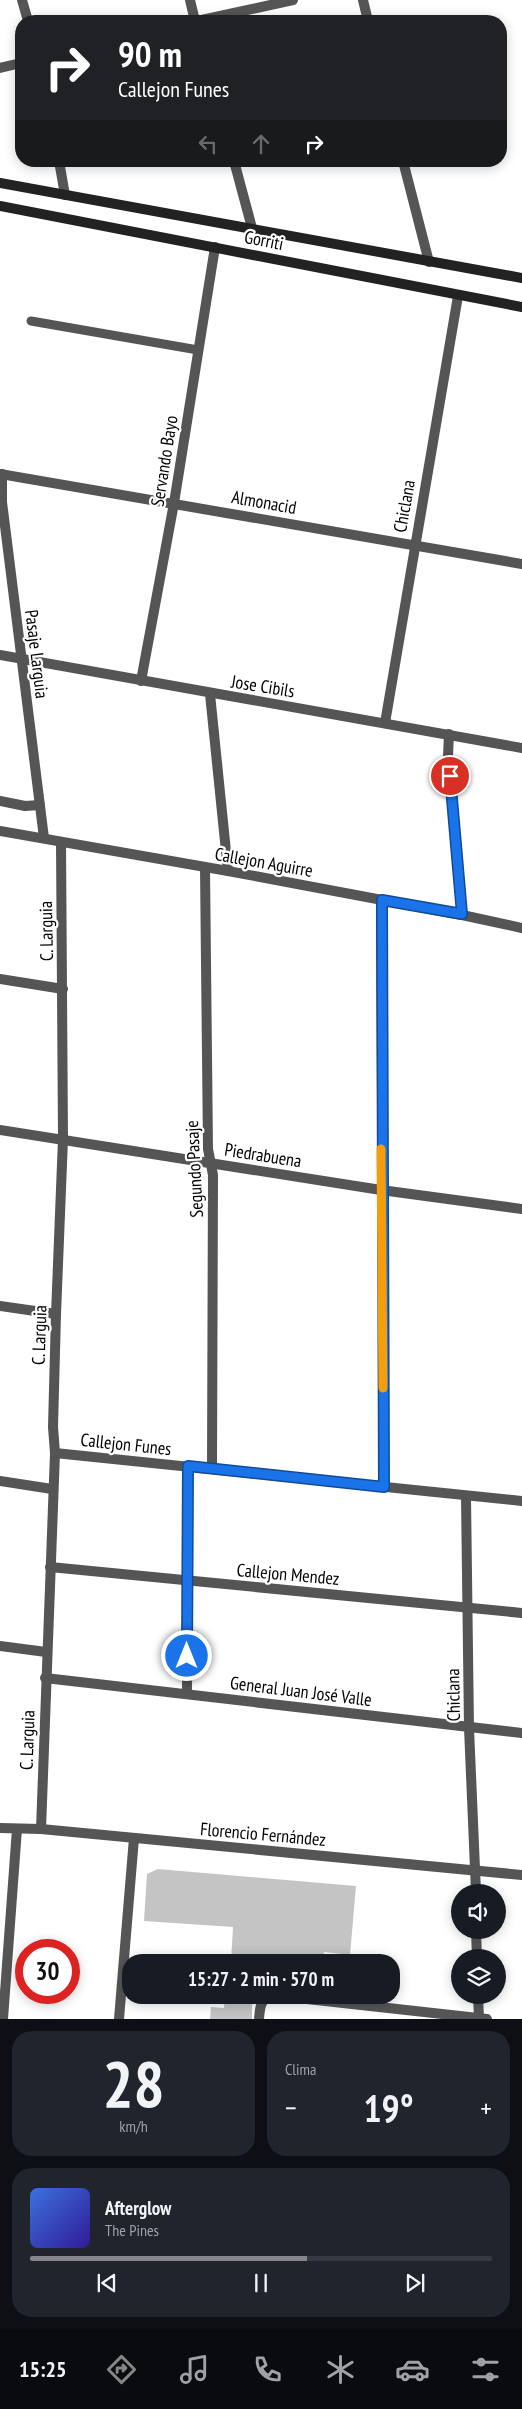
<!DOCTYPE html>
<html lang="es">
<head>
<meta charset="utf-8">
<style>
  :root { --surface:#171b24; --page:#20242c; --text:#f1f3f6; --muted:#9ea1a6; --line:#363941; --accent:#858687 }
  body { margin:0; font-family:"PT Sans Narrow",sans-serif; background:var(--page); color:var(--text); height:100vh; display:flex; flex-direction:column; font-size:19px; white-space:nowrap }
  * { box-sizing:border-box; margin:0 }
  p { font-size:16px; color:var(--muted) }
  .icon { flex:none; width:28px; height:28px; fill:none; stroke:currentColor; stroke-width:2; stroke-linecap:round; stroke-linejoin:round }
  .map { position:relative; height:2019px; overflow:hidden }
  .details { display:flex; flex-direction:column; gap:12px; padding:12px; background:#0d0f14; flex:1 }
  .details>* { flex:none }
  .hud { position:absolute; left:15px; top:15px; width:492px; height:152px; border-radius:20px; box-shadow:0 2px 12px #0003; background:#202124; color:#fff; overflow:hidden }
  .buttons { position:absolute; left:451px; top:1884px; display:grid; gap:10px }
  .buttons a { display:grid; place-items:center; width:55px; height:55px; border-radius:50%; background:var(--surface); box-shadow:0 2px 12px #0003; font-size:25px }
  .speed { position:absolute; left:15px; top:1939px; display:flex; gap:10px; font-size:25px; font-weight:700; text-align:center }
  .speed>* { display:grid; place-content:center; width:65px; height:65px; border-radius:50%; background:var(--surface); box-shadow:0 2px 12px #0003; line-height:1 }
  .speed .limit { border:8px solid #d22; background:#fff; color:#111 }
  .pin { position:absolute; display:grid; place-items:center; width:42px; height:42px; color:#fff; margin:-21px; border:2px solid #fff; border-radius:50%; box-shadow:0 1px 5px #0007 }
  .me { position:absolute; width:55px; margin:-28px; rotate:0deg; stroke-linejoin:round; filter:drop-shadow(0 0 4px #0008) }
  .turn { display:flex; align-items:center; gap:18px; height:105px; padding:0 20px; font-size:22px }
  .turn .icon { width:65px; height:65px; stroke-width:2.5 }
  .turn b { display:block; font-size:35px; line-height:42px }
  .lanes { display:flex; align-items:center; height:48px; padding:0 20px; background:#0003; justify-content:center; gap:25px; direction:ltr }
  .lanes .off { opacity:.35 }
  .big { font-size:38px; font-weight:700; line-height:1.1 }
  .details .card { flex:1; display:flex; flex-direction:column; justify-content:center; gap:8px; min-width:0; padding:0 18px; border-radius:20px; background:var(--page) }
  .details .dial { align-items:center; gap:0 }
  .dial b { font-size:65px; line-height:1 }
  .song { display:flex; align-items:center; gap:15px }
  .cover { width:60px; height:60px; border-radius:8px; background:linear-gradient(135deg,hsl(220 70% 55%),hsl(250 70% 35%)) }
  .played { height:5px; border-radius:2px; background:linear-gradient(90deg,var(--accent) 60%,var(--line) 60%) }
  .keys { display:flex; justify-content:space-around; direction:ltr }
  .heat { display:flex; justify-content:space-between; align-items:center; font-size:28px; direction:ltr }
  .details .tiles { flex:1; display:grid; gap:12px; grid-template-columns:1fr 1fr }
  .card:last-child { grid-column:span 2 }
  .trip { position:absolute; left:122px; top:1954px; width:278px; height:50px; border-radius:20px; background:var(--surface); box-shadow:0 2px 12px #0003; font-weight:700; line-height:50px; text-align:center }
  .tab-bar { display:flex; height:80px; justify-content:space-around; align-items:center; background:#090b0e; color:var(--muted) }
  .tab-bar .icon { width:35px; height:35px }
  .tab-bar .selected { color:var(--accent) }
  .tab-bar b { font-size:22px; color:var(--text) }
  .map>svg:first-child { display:block }
  .building { fill:#c4c4c4 }
  .lines { fill:none; stroke-linecap:round; stroke-linejoin:round }
  .service { stroke:#555; stroke-width:9 }
  .minor { stroke:#555; stroke-width:10 }
  .secondary { stroke:#222; stroke-width:10 }
  .route-casing { stroke:#114b97; stroke-width:12 }
  .route { stroke:#1a73e8; stroke-width:9 }
  .slow { stroke:#f59e0b; stroke-width:9 }
  .labels { text-anchor:middle; dominant-baseline:central; stroke-width:4.5; stroke-linejoin:round; paint-order:stroke }
  .street-label { font-size:18px; fill:#000; stroke:#fff }
</style>
</head>
<body>
<div class="map">
<svg width="522" height="2019" viewBox="0 0 522 2019">
  <rect width="100%" height="100%" fill="#fff"/>
  <g class="building">
    <path d="M158,1869L356,1886L350,1955L324,1952L323,1962H231L233,1927L144,1921L147,1874Z"/>
    <path d="M225,1995H252V2019H210L211,2007L224,2008Z"/>
  </g>
  <g class="lines">
    <path class="service" d="M31,321L198,350"/>
    <g class="minor">
      <path d="M22,0L28,21"/>
      <path d="M190,0L195,21"/>
      <path d="M363,0L368,21"/>
      <path d="M197,21L293,0"/>
      <path d="M0,68L21,63"/>
      <path d="M59,161L65,195"/>
      <path d="M234,161L252,228"/>
      <path d="M403,161L429,262"/>
      <path d="M0,474L522,564"/>
      <path d="M2,474V502L44,838"/>
      <path d="M0,655L522,748"/>
      <path d="M141,681L174,503L215,247"/>
      <path d="M210,694L228,871"/>
      <path d="M385,723L458,296"/>
      <path d="M449,734L448,756L462,915"/>
      <path d="M0,801L25,806L40,805"/>
      <path d="M0,831L228,871L462,915L522,928"/>
      <path d="M205,868L208,1149L213,1175L212,1469"/>
      <path d="M381,900L384,1487"/>
      <path d="M0,979L63,989"/>
      <path d="M0,1130L381,1190L522,1209"/>
      <path d="M0,1306L56,1314"/>
      <path d="M55,1453L522,1501"/>
      <path d="M0,1481L52,1489"/>
      <path d="M466,1497L469,1728L476,1892"/>
      <path d="M50,1567L522,1613"/>
      <path d="M0,1646L46,1652"/>
      <path d="M45,1678L522,1733"/>
      <path d="M187,1693L188,1466"/>
      <path d="M0,1828L41,1829L522,1875"/>
      <path d="M41,1829L55,1453L53,1427L56,1314L63,1139L61,842"/>
      <path d="M476,1930L477,1958"/>
      <path d="M271,1995L487,2019"/>
      <path d="M478,1995L479,2019"/>
      <path d="M3,2019L17,1829"/>
      <path d="M119,2019L134,1838"/>
      <path d="M259,2019C260,2008 260,2001 270,1995"/>
    </g>
    <g class="secondary">
      <path d="M0,183L522,278"/>
      <path d="M0,206L522,307"/>
    </g>
  </g>
  <g class="lines">
    <g class="route-casing">
      <path id="route" d="M187,1656L188,1466L384,1487L382,900L462,914L450,776"/>
    </g>
    <use href="#route" class="route"/>
    <path class="slow" d="M381,1149L383,1388"/>
  </g>
  <g class="labels">
    <g class="street-label">
      <text transform="translate(264 240) rotate(11)">Gorriti</text>
      <text transform="translate(164 461) rotate(-81)">Servando Bayo</text>
      <text transform="translate(264 502) rotate(10)">Almonacid</text>
      <text transform="translate(404 506) rotate(-80)">Chiclana</text>
      <text transform="translate(37 654) rotate(83)">Pasaje Larguia</text>
      <text transform="translate(263 686) rotate(9)">Jose Cibils</text>
      <text transform="translate(264 862) rotate(10)">Callejon Aguirre</text>
      <text transform="translate(46 931) rotate(-91)">C. Larguia</text>
      <text transform="translate(263 1155) rotate(9)">Piedrabuena</text>
      <text transform="translate(194 1169) rotate(-93)">Segundo Pasaje</text>
      <text transform="translate(39 1335) rotate(-88)">C. Larguia</text>
      <text transform="translate(126 1444) rotate(6)">Callejon Funes</text>
      <text transform="translate(288 1574) rotate(5)">Callejon Mendez</text>
      <text transform="translate(301 1691) rotate(7)">General Juan José Valle</text>
      <text transform="translate(453 1695) rotate(-91)">Chiclana</text>
      <text transform="translate(27 1740) rotate(-88)">C. Larguia</text>
      <text transform="translate(263 1834) rotate(5)">Florencio Fernández</text>
    </g>
  </g>
</svg>
<div class="buttons">
<a><svg class="icon" aria-label="sound" viewBox="0 0 24 24"><path d="M4 9h4l5-4v14l-5-4H4zM17 9q2 3 0 6"/></svg></a>
<a><svg class="icon" aria-label="layers" viewBox="0 0 24 24"><path d="M12 4l9 5-9 5-9-5zM3 14l9 5 9-5"/></svg></a>
</div>
<div class="speed"><div class="limit">30</div></div>
<div class="pin" style="left:450px;top:776px;background:#d93025"><svg class="icon" aria-label="arrive" viewBox="0 0 24 24"><path d="M6 21V4h12l-3 4 3 4H6"/></svg></div>
<svg class="me" style="left:187px;top:1656px" viewBox="-20 -20 40 40"><circle r="17" fill="#1a73e8" stroke="#fff" stroke-width="3"/><path d="M0-11L8 9 0 5-8 9z" fill="#fff"/></svg>
<div class="trip">15:27 · 2 min · 570 m</div>
<div class="hud">
<div class="turn"><svg class="icon" aria-label="right" viewBox="0 0 24 24"><path d="M7 20v-9h11M14 6l5 5-5 5"/></svg><div><b>90 m</b>Callejon Funes</div></div>
<div class="lanes"><svg class="icon off" aria-label="left" viewBox="0 0 24 24"><path d="M17 20v-9H6M10 6l-5 5 5 5"/></svg><svg class="icon off" aria-label="ahead" viewBox="0 0 24 24"><path d="M12 20V5M6 11l6-6 6 6"/></svg><svg class="icon" aria-label="right" viewBox="0 0 24 24"><path d="M7 20v-9h11M14 6l5 5-5 5"/></svg></div>
</div>
</div>
<section class="details">
<div class="tiles">
<div class="card dial"><b>28</b><p>km/h</p></div>
<div class="card"><p>Clima</p>
<div class="heat"><a>−</a><b class="big">19°</b><a>+</a></div>
</div>
<div class="card">
<div class="song"><i class="cover"></i><div><b>Afterglow</b><p>The Pines</p></div></div>
<div class="played"></div>
<div class="keys"><svg class="icon" aria-label="previous" viewBox="0 0 24 24"><path d="M18 5L8 12l10 7zM5 5v14"/></svg><svg class="icon" aria-label="pause" viewBox="0 0 24 24"><path d="M8 5v14M16 5v14"/></svg><svg class="icon" aria-label="next" viewBox="0 0 24 24"><path d="M6 5l10 7-10 7zM19 5v14"/></svg></div>
</div>
</div>
</section>
<nav class="tab-bar">
<b>15:25</b>
<svg class="icon selected" aria-label="directions" viewBox="0 0 24 24"><path d="M12 3l9 9-9 9-9-9zM9 14v-3h6M13 9l2 2-2 2"/></svg>
<svg class="icon" aria-label="music" viewBox="0 0 24 24"><path d="M9 18V5l10-2v13"/><circle cx="6" cy="18" r="3"/><circle cx="16" cy="16" r="3"/></svg>
<svg class="icon" aria-label="phone" viewBox="0 0 24 24"><path d="M5 4h4l2 5-3 2q2 4 5 5l2-3 5 2v4C11 20 4 13 5 4z"/></svg>
<svg class="icon" aria-label="climate" viewBox="0 0 24 24"><path d="M12 3v18M4 7l16 10M4 17L20 7"/></svg>
<svg class="icon" aria-label="car" viewBox="0 0 24 24"><path d="M5 17H2v-5l4-1 3-4h7l3 4 3 1v5h-3M9 17h6M6 11h13"/><circle cx="7" cy="17" r="2"/><circle cx="17" cy="17" r="2"/></svg>
<svg class="icon" aria-label="filters" viewBox="0 0 24 24"><path d="M4 7h16M4 17h16"/><circle cx="9" cy="7" r="2"/><circle cx="15" cy="17" r="2"/></svg>
</nav>
</body>
</html>
